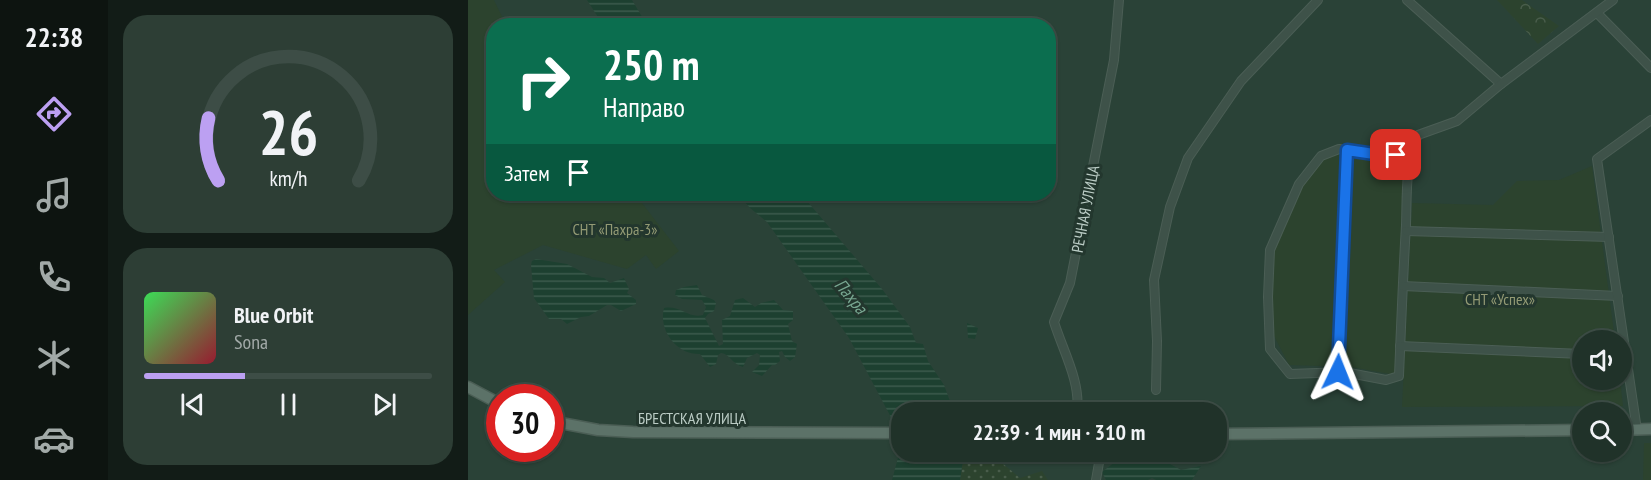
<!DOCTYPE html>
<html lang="ru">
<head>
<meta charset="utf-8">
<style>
  :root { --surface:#203229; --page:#2d3e35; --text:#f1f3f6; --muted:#a2aaa8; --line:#3d4d46; --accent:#bca0f2 }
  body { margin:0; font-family:"PT Sans Narrow",sans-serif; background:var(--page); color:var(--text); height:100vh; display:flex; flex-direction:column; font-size:22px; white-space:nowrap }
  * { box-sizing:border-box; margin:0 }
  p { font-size:20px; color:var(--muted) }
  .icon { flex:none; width:33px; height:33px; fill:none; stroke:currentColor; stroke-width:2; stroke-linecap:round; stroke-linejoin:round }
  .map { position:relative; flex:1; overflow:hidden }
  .side { display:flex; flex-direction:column; gap:15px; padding:15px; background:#121c17; width:360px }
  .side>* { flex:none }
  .hud { position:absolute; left:18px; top:18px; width:570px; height:183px; border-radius:24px; box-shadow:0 2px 4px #0004,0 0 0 2px var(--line); background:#0b6e4f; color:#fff; overflow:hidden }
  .buttons { position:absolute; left:1104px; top:330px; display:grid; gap:12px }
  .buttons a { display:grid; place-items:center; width:60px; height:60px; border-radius:50%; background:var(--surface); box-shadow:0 2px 4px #0004,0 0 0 2px var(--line); font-size:30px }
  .speed { position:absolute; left:18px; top:384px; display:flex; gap:12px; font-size:30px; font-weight:700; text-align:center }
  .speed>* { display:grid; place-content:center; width:78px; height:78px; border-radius:50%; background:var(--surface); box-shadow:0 2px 4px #0004,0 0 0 2px var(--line); line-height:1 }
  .speed .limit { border:9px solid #d22; background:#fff; color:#111 }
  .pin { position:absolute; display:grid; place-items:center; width:51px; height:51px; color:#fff; margin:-26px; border-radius:12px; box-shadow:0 3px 9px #0006 }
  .me { position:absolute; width:66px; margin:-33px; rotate:2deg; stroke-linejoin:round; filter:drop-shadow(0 0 4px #0008) }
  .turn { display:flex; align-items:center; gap:21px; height:126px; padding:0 18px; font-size:27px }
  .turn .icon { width:78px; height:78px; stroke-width:2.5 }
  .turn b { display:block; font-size:42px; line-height:51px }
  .then { display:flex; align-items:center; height:57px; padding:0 18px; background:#0003; gap:12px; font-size:22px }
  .side .tile { flex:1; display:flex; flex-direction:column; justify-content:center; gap:9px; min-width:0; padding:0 21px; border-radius:24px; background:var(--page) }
  .side .dial { align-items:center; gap:0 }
  .dial svg { height:156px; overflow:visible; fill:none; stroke:var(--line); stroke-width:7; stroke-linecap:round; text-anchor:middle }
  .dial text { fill:var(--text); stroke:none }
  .song { display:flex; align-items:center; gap:18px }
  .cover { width:72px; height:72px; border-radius:9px; background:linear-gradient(135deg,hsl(130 70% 55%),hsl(350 70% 35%)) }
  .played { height:6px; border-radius:3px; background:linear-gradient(90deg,var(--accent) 35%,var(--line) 35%) }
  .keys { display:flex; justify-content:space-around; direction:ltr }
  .trip { position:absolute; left:423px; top:402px; width:336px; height:60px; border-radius:24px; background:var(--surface); box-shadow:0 2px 4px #0004,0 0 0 2px var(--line); font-weight:800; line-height:60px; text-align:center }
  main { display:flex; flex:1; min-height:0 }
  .tab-bar { display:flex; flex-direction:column; width:108px; justify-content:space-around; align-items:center; background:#0d1410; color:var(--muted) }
  .tab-bar .icon { width:42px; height:42px }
  .tab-bar .current { color:var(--accent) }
  .tab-bar b { font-size:27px; color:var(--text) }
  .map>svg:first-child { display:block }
  .grass { fill:url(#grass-dots) }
  .forest { fill:url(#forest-crowns) }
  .garden { fill:#2c432e }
  .water { fill:url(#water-rules) }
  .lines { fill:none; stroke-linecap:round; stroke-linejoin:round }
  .minor-casing { stroke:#4b5e55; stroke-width:10 }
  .major-casing { stroke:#4b5e55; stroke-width:13 }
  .minor { stroke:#3e5249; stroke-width:8 }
  .major { stroke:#5c7268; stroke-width:10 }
  .route-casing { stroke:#114b97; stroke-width:15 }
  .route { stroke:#1a73e8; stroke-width:10 }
  .labels { text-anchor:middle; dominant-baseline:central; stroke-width:6; stroke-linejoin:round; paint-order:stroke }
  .street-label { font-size:16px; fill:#bbccc5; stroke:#23372e }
  .park-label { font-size:16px; fill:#939a74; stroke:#23372e }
  .water-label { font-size:18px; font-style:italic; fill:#78a791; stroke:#23372e }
</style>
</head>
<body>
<main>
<nav class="tab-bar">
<b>22:38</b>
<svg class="icon current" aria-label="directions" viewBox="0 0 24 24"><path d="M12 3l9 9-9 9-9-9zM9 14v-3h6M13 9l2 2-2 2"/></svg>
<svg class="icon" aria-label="music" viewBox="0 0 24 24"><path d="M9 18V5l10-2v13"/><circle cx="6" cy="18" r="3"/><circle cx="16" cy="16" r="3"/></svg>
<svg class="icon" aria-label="phone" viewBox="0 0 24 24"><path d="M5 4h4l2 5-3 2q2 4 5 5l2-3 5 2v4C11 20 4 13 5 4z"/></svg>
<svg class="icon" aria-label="climate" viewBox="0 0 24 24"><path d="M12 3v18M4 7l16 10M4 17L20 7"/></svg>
<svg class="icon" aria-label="car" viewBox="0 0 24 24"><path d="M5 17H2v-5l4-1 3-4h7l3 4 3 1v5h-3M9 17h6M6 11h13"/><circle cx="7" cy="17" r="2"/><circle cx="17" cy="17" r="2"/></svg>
</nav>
<section class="side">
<div class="tile dial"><svg viewBox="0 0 100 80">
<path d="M14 69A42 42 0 1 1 86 69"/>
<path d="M14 69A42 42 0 0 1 9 37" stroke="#bca0f2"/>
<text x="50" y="56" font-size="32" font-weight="700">26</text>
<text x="50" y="72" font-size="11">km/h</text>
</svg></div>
<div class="tile">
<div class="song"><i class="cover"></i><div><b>Blue Orbit</b><p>Sona</p></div></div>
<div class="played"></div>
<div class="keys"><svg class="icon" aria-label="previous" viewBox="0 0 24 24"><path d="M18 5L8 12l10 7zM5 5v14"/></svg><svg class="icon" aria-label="pause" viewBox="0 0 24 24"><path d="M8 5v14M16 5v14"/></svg><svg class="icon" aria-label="next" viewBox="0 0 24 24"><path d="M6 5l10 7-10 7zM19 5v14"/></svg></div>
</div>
</section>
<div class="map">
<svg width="1183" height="480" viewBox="0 0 1183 480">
  <defs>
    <pattern id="grass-dots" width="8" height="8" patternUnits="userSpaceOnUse" patternTransform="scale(1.5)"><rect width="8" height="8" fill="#2c432e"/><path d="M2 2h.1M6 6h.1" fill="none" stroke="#495d4b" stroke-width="1.8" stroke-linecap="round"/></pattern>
    <pattern id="forest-crowns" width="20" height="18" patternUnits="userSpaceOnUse" patternTransform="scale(1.5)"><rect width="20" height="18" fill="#2c432e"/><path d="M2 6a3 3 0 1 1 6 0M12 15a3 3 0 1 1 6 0" fill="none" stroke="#495d4b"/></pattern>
    <pattern id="water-rules" width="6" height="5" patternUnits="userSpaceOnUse" patternTransform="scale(1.5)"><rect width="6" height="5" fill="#1d4030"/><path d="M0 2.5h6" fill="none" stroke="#3c5a4c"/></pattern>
  </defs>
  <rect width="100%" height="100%" fill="#2a4237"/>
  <path class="grass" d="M491,452H521L552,478L574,471L580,480H492L495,461Z"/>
  <path class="forest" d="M1029,0H1054L1091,26L1070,44Z"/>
  <g class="garden">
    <path d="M0,0H26L38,25L26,26V194H167L211,251L188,269L178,255L159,269L75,245L26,270L37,282L0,315Z"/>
    <path d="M872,152L937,160L928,375L883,367L821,365L805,334V249L832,187L854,159Z"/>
    <path d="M1124,166L1147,340H1114V380H1152L1155,406L934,407L944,203L1025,205L1049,181L1091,180Z"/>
    <path d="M1176,443H1183V480H1175Z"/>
  </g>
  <g class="water">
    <path d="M119,0H164L179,25H135Z"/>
    <path d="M270,194H333L414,289L442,327L448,343L455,344L460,361L476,385L486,412H434V452H491L495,460L492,480H424L431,454L426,423L381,338L299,222L282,208Z"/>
    <path d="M68,259L99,264L124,277L136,278L142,283L156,278L161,289L159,293L168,300V304L153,311L143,305H139L121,316L113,317L99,324L93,319H81L66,298L63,265L64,261Z"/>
    <path d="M229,285L234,295L246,300L248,303L246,311L240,314L237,318L251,346L255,344L254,320L262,316L267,300L275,298L287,307L293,303L306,300L315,310L325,311V320L320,324L324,341L329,344L327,357L322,361L317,357L314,351L311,352L312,361L307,365H304L294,376L284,372L291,365L292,355L289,353L279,358L275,367C265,365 262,354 253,353L250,355L248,364L242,367L232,354C209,355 190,330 196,308C213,305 220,319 235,315L238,307L234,300L214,299L207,295L208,290L216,287Z"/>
    <path d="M499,323L510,328L507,339L500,338Z"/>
    <path d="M685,457L691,458L713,470L733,466L724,480H688L684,478L680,480H638L634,472L647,462L672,461Z"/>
  </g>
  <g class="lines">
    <g class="minor-casing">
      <g id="minor">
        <path d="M939,0L1033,84"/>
        <path d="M1129,13L1183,68"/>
        <path d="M943,155H913L871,149L853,156L831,184L802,250L800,297L802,349L822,374L876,372L918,380L931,376C933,326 935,276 938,225C939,198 937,159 950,135L989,121L1033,84L1145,0"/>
        <path d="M938,231L1141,237"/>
        <path d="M935,286L1150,296"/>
        <path d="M932,346L1114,354"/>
        <path d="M870,372L879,150"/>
        <path d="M688,390L689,341L686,280L702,207L720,158L773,81L850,0"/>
        <path d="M609,412C613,382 595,351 586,322L602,283L646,60L651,0"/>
        <path d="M1169,430L1129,159L1183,120"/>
        <path d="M626,452L632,457L628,480"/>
      </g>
    </g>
    <g class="major-casing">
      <g id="major">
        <path d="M0,387L32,404"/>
        <path d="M82,421L130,430L165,432L434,433"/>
        <path d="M1154,430L1183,429"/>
        <path d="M748,434L1114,430"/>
      </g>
    </g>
    <use href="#minor" class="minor"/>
    <use href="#major" class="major"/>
  </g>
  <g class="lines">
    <g class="route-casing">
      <path id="route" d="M870,372L879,150L913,155H928"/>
    </g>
    <use href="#route" class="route"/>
  </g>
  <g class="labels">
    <g class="street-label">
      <text transform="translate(617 209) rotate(-79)">РЕЧНАЯ УЛИЦА</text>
      <text x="224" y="418">БРЕСТСКАЯ УЛИЦА</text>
    </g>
    <g class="park-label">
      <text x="147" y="229">СНТ «Пахра-3»</text>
      <text x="1032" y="299">СНТ «Успех»</text>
    </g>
    <g class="water-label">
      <text transform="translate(383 296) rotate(50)">Пахра</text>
    </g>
  </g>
</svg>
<div class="buttons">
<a><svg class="icon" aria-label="sound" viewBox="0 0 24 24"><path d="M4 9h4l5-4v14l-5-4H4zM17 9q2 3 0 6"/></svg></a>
<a><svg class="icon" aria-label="search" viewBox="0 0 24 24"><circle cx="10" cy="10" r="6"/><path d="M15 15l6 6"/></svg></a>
</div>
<div class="speed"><div class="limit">30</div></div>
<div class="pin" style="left:928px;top:155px;background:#d93025"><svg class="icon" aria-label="arrive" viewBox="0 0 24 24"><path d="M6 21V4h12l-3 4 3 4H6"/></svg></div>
<svg class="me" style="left:870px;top:372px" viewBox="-20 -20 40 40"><path d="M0-17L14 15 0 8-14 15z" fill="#1a73e8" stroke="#fff" stroke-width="4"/></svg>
<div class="trip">22:39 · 1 мин · 310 m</div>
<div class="hud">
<div class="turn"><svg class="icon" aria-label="right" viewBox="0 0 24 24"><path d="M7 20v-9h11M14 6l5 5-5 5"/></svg><div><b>250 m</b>Направо</div></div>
<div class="then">Затем<svg class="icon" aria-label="arrive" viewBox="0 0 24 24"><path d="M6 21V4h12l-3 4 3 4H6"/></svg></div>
</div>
</div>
</main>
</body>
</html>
